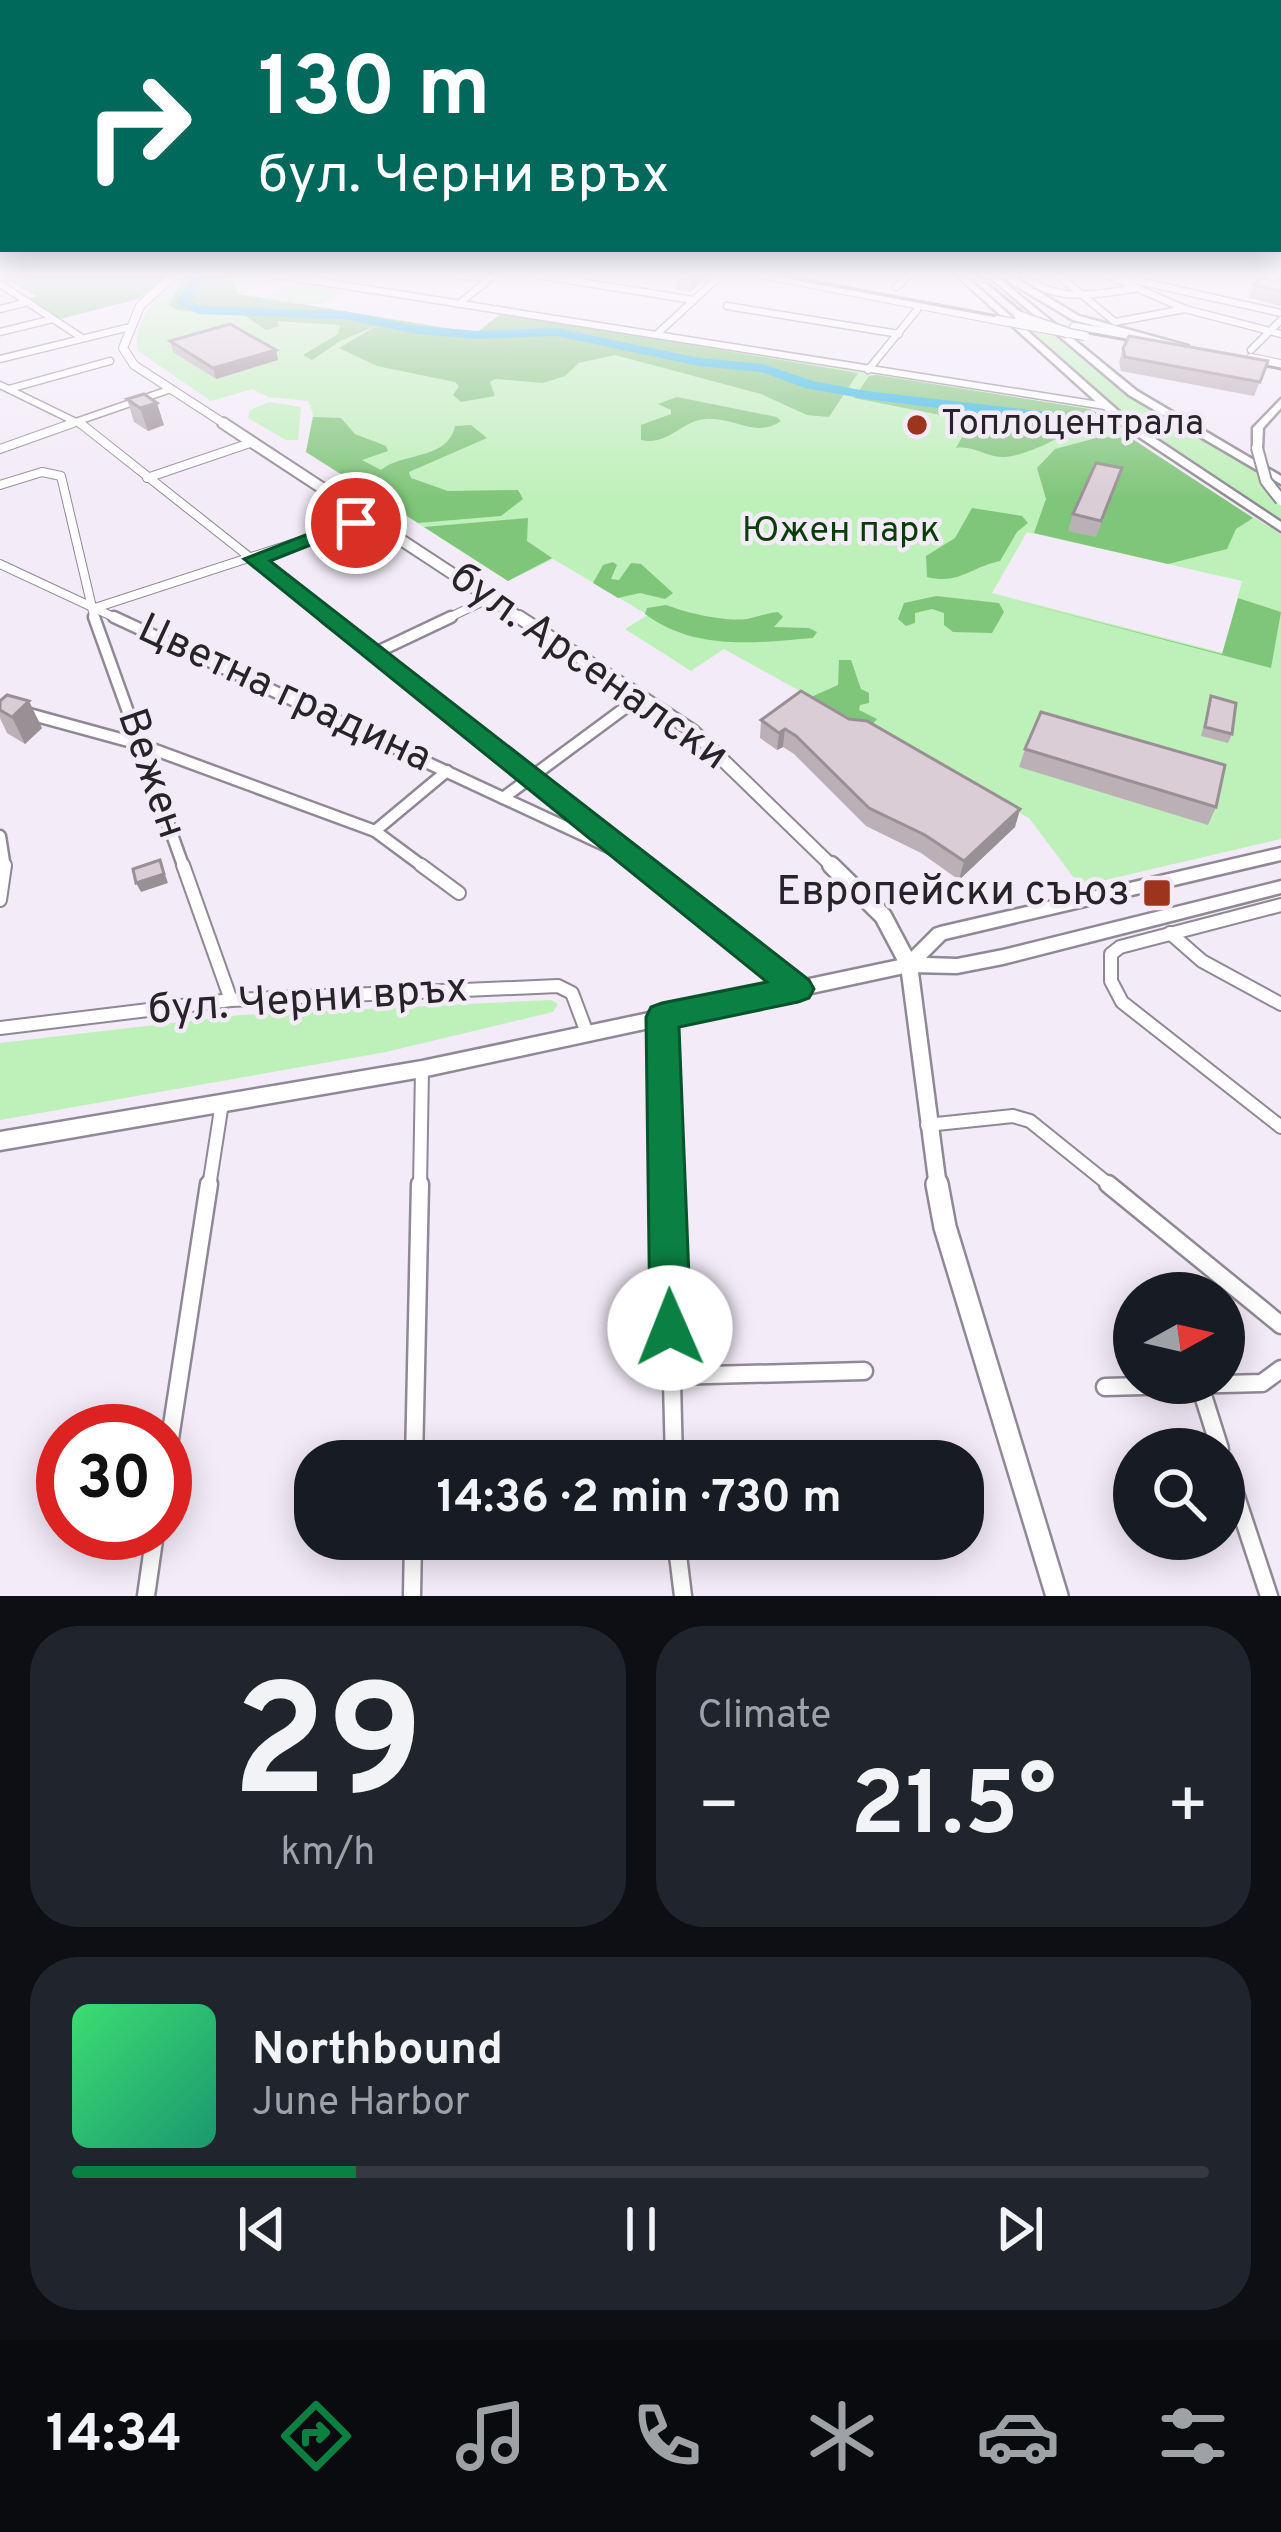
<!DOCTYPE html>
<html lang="en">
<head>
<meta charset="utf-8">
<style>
  :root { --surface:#171b24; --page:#20242c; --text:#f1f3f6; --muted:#9ea1a6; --line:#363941; --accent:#0b8043 }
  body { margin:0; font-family:Overpass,sans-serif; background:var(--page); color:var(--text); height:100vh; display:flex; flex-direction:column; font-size:45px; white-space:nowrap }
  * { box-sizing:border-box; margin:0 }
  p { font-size:39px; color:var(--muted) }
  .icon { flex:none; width:66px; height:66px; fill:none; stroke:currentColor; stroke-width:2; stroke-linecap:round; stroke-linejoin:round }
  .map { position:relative; height:1596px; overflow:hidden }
  .panel { display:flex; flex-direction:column; gap:30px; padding:30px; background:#0d0f14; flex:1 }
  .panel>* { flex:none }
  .guide { position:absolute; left:0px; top:0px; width:1281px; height:252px; box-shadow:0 6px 30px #0003; background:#00695c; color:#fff; overflow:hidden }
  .needle { width:78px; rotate:82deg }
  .fabs { position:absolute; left:1113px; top:1272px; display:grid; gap:24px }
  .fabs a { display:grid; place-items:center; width:132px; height:132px; border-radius:50%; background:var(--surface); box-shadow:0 6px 30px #0003; font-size:60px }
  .speed { position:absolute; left:36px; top:1404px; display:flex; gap:24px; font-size:60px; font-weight:700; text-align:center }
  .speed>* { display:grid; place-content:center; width:156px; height:156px; border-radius:50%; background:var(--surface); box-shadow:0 6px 30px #0003; line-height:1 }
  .speed .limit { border:18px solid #d22; background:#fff; color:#111 }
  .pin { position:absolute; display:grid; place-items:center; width:102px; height:102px; color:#fff; margin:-51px; border:6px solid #fff; border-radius:50%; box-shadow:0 3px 12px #0007 }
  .me { position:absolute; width:132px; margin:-66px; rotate:359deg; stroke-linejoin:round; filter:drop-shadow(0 0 9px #0008) }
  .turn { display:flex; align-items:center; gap:42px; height:252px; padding:0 60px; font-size:54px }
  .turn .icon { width:156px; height:156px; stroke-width:2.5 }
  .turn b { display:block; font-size:84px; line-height:102px }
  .big { font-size:90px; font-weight:700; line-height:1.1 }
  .panel .card { flex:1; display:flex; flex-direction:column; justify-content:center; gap:18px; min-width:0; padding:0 42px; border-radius:48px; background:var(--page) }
  .panel .dial { align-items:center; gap:0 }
  .dial b { font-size:156px; line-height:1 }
  .song { display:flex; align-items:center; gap:36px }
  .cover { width:144px; height:144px; border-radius:18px; background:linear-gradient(135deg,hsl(140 70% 55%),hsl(160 70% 35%)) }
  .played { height:12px; border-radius:6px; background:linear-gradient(90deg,var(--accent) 25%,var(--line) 25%) }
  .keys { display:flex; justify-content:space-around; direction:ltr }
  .heat { display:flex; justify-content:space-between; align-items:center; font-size:66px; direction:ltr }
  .panel .tiles { flex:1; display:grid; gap:30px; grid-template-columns:1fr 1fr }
  .card:last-child { grid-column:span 2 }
  .trip { position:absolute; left:294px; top:1440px; width:690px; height:120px; border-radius:48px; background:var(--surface); box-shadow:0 6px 30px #0003; font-weight:700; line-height:120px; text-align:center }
  .tabs { display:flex; height:192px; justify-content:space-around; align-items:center; background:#090b0e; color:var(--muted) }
  .tabs .icon { width:84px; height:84px }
  .tabs .current { color:var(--accent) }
  .tabs b { font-size:54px; color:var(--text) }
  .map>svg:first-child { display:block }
  .green { fill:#bef0b9; fill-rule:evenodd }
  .forest { fill:#80c67a }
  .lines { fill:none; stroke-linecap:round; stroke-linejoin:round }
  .river { fill:#2bb6e3; fill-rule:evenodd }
  .minor-far4-casing { stroke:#908995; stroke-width:9 }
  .minor-far3-casing { stroke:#908995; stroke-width:10 }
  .minor-far2-casing { stroke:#908995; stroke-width:15 }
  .minor-far1-casing { stroke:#908995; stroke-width:16 }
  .minor-casing { stroke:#908995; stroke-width:21 }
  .tertiary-far4-casing { stroke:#908995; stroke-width:10 }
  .tertiary-far3-casing { stroke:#908995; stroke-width:14 }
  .tertiary-far2-casing { stroke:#908995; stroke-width:16 }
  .tertiary-far1-casing { stroke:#908995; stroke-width:21 }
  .tertiary-casing { stroke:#908995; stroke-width:26 }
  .secondary-casing { stroke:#908995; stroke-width:5 }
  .primary-casing { stroke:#908995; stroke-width:5 }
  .minor-far4 { stroke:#fff; stroke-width:6 }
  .minor-far3 { stroke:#fff; stroke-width:8 }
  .minor-far2 { stroke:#fff; stroke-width:10 }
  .minor-far1 { stroke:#fff; stroke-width:12 }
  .minor { stroke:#fff; stroke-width:16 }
  .tertiary-far4 { stroke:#fff; stroke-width:8 }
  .tertiary-far3 { stroke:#fff; stroke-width:10 }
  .tertiary-far2 { stroke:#fff; stroke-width:12 }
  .tertiary-far1 { stroke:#fff; stroke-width:16 }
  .tertiary { stroke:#fff; stroke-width:21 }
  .secondary { fill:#fff; fill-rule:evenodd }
  .primary { fill:#fff; fill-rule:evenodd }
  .tram { stroke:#7b767e; stroke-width:3 }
  .tertiary-bridge-casing { stroke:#908995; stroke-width:10; stroke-linecap:butt }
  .secondary-bridge-casing { stroke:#908995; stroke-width:14; stroke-linecap:butt }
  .primary-bridge-casing { stroke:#908995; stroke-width:12; stroke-linecap:butt }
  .tertiary-bridge { stroke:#fff; stroke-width:8 }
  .secondary-bridge { stroke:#fff; stroke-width:10 }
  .primary-bridge { stroke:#fff; stroke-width:9 }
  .wall { fill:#bcb0b7 }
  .shaded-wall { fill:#999095 }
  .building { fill:#dbcdd5; stroke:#999095; stroke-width:3 }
  .route { fill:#0b8043; stroke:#07532c; stroke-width:3 }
  .poi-dot { fill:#9d341d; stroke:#f3ebf8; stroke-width:4.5 }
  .labels { text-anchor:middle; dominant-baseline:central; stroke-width:9; stroke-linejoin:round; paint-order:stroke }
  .far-poi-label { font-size:36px; fill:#262428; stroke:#f3ebf8; text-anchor:start }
  .far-park-label { font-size:36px; fill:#0b3d09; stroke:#f3ebf8 }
  .street-label { font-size:42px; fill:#262428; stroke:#f3ebf8 }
  .poi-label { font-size:42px; fill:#262428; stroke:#f3ebf8; text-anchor:end }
</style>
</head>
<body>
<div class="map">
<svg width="1281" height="1596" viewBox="0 0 1281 1596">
  <rect width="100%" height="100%" fill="#f3ebf8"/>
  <g class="green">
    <path d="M185,275L283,277L240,294L265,298L295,282L346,291L322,304H304L476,333L502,313L1097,411L1161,461L1281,534V839L1080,886L1029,818L724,649L691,671L625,629L648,615L553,559L508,581L306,452L313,414L308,401L268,397L252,389L211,401L138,351C130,320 162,292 185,275ZM1027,532L1242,581L1223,653L992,593Z"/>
    <path d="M1027,329L1051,333L1155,413L1281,486V521L1157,442Z"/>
    <path d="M269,402L301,407L298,440H286L248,418L250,410Z"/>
    <path d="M551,1000L558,1004L553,1012L386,1052L0,1120V1043L241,1015Z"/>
  </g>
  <g class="forest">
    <path d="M0,275H169L138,299L60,319L29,299L36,296Z"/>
    <path d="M185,275H229L238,294L476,333L502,313L858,373L829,417L807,415L761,394L615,355L579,363L565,376L543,383L495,379L490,382L495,396L461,402L453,395L459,386L455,382L377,366L339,348L378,325L340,341L312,360L303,355L338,334L340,325L277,321L279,326L266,330L244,315L177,310L169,305Z"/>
    <path d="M877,375L1090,409L1101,415C1072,429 1035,455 1004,457C987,458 974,445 956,448L971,421L854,398L869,376Z"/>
    <path d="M677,397L777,417L781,421C755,439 734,416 705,419C681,421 668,446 641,440V425L671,414V410L658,404Z"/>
    <path d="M313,417L341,418L355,434L386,446L388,451L362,460L381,470C403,452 448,460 455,426L471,425L487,438L409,472L411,478L448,491L518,490L523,499L501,516L418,523L306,452Z"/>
    <path d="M1100,437L1131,438L1253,518L1236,529L1227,549L1168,564L1034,533L1046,499L1037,468L1055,449Z"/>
    <path d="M972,508L1022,516L1028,523L1017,532L1000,561C971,567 959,585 927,577L926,556L955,538Z"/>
    <path d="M528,518L527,541L552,558L508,581L424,527Z"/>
    <path d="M613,562L617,565L611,579L619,580L631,563L641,564L673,593L665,599L640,593L618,598L593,583L603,565Z"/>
    <path d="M990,594L1222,654L1238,598L1281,612L1271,668Z"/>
    <path d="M936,596L999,603L1004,612L992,633L953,632L944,625V613L932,609L915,613V623L906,626L898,619L904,603Z"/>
    <path d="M666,605C687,613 725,622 747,619C758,617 766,613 778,612L783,617L774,627L809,628L817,632L813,638C754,643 695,651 645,614L647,608Z"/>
    <path d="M839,660H851L861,689L869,693V703L860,705L859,710L877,719L869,728L811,697L838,685Z"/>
  </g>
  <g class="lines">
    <path class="river" d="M194,275H206L190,301L200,306L344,311L417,326L479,331L556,328L699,358L763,364L813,381L866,391L1066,414L1074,419L1066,424L866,399L805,388L761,372L699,366L556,336L479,339L417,334L344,319L197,314L177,302Z"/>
    <g class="minor-far4-casing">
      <g id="minor-far4">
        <path d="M278,275L1105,406"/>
        <path d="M456,275L490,278"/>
        <path d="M537,275L693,300"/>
        <path d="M1023,275C1056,304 1094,294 1134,289"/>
        <path d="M1058,275L1115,322L1185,309"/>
        <path d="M1107,275L1185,309L1281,334"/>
        <path d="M1125,278L1281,313"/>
        <path d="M0,284L82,338"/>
        <path d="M896,287L909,275"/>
        <path d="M459,304L494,275"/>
        <path d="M727,306L899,334"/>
        <path d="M0,309L28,302"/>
        <path d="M0,332L53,319"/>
        <path d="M656,335L721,275"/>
        <path d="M1251,350L1281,320"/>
        <path d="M0,359L126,328"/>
        <path d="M868,370L917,310"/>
        <path d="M0,385L84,426"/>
        <path d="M9,389L110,361"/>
        <path d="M64,426L171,389"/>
      </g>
    </g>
    <g class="minor-far3-casing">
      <g id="minor-far3">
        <path d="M80,423L329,620"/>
        <path d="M0,449L73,423"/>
        <path d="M147,478L253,442"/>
        <path d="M0,485L42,472L61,476L95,620"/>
        <path d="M0,564L120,620"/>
        <path d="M95,608L368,519"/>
        <path d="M444,620L490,598"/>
      </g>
    </g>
    <g class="minor-far2-casing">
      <g id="minor-far2">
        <path d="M94,617L184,868"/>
        <path d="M114,617L613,849"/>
        <path d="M325,617L645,868"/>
        <path d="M375,653L451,617"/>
        <path d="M0,706L139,744L375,831L425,868"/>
        <path d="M503,798L641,696"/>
        <path d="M375,831L447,771"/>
        <path d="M0,836L5,868"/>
      </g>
    </g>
    <g class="minor-far1-casing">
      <g id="minor-far1">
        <path d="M183,865L231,1000"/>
        <path d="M421,865L459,893"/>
        <path d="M641,865L798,989"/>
        <path d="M0,900L5,865"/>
        <path d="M1281,905L1120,947L1111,954V981L1122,1002L1281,1127"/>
        <path d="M1170,933L1202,961L1281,1004"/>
        <path d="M662,1017L667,1187"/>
        <path d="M0,1028L231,1000L558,986L572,993L587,1033"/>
        <path d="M927,1125L1013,1116L1030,1121L1112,1187"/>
        <path d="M209,1187L222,1103"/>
        <path d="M420,1187L422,1069"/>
      </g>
    </g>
    <g class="minor-casing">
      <g id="minor">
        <path d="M667,1184L674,1461"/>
        <path d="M1108,1184L1281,1325"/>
        <path d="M672,1376L864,1371"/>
        <path d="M1200,1386L1220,1449"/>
        <path d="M1105,1387L1262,1383L1281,1369"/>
        <path d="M1224,1460L1269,1596"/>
        <path d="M414,1461L420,1184"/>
        <path d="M165,1471L209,1184"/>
        <path d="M676,1539L683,1596"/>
        <path d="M146,1596L155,1533"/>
        <path d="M412,1596L413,1539"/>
      </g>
    </g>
    <g class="tertiary-far4-casing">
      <g id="tertiary-far4">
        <path d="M174,275L140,306L123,348L134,365L228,426"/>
        <path d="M766,275L998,320"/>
        <path d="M1074,327L1146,339"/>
        <path d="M1251,358L1281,364"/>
      </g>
    </g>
    <g class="tertiary-far3-casing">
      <path id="tertiary-far3" d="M223,423L523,620"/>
    </g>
    <g class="tertiary-far2-casing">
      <path id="tertiary-far2" d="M519,617L693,731L834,868"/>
    </g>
    <g class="tertiary-far1-casing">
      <path id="tertiary-far1" d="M831,865L883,916L909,965L938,1187"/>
    </g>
    <g class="tertiary-casing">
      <path id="tertiary" d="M937,1184L945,1227L1057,1596"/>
    </g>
    <g class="secondary-casing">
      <g id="secondary">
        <path d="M1281,399V408L1263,428L1262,448L1253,450V428Z"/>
        <path d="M1281,848V860L945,939L926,958L957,959L1003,950L1281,881V893L1003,964L957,973L909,972L422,1077L0,1150V1132L422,1061L904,959L934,929L940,927Z"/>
      </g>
    </g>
    <g class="primary-casing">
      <g id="primary">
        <path d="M956,275H964L1132,423L1281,522V531L1124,427Z"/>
        <path d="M987,275H995L1137,391L1281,476V484L1129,395Z"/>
        <path d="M1008,277H1014L1079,316L1188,346L1183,349L1073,320L1008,281Z"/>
      </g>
    </g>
    <use href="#minor-far4" class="minor-far4"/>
    <use href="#minor-far3" class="minor-far3"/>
    <use href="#minor-far2" class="minor-far2"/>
    <use href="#minor-far1" class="minor-far1"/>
    <use href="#minor" class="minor"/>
    <use href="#tertiary-far4" class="tertiary-far4"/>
    <use href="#tertiary-far3" class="tertiary-far3"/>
    <use href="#tertiary-far2" class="tertiary-far2"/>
    <use href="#tertiary-far1" class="tertiary-far1"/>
    <use href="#tertiary" class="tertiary"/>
    <use href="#secondary" class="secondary"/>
    <use href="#primary" class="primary"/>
    <g class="tram">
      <path d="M776,275L1159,346"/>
      <path d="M978,275L1030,318"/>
      <path d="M1236,360L1281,369"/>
    </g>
    <g class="tertiary-bridge-casing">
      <path id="tertiary-bridge" d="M998,320L1085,336"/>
    </g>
    <g class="secondary-bridge-casing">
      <path id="secondary-bridge" d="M1257,448L1266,481L1281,500"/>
    </g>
    <g class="primary-bridge-casing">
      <path id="primary-bridge" d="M1019,316L1068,333"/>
    </g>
    <use href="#tertiary-bridge" class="tertiary-bridge"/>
    <use href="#secondary-bridge" class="secondary-bridge"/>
    <use href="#primary-bridge" class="primary-bridge"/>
  </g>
  <g class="wall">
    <path d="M677,274H710V275L690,292L676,290Z"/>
    <path d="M1281,276V306L1249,298L1253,285L1276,281Z"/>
    <path d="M170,341L276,350L278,360L216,379L173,352Z"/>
    <path d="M1123,348L1268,361L1254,396L1121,371L1119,362Z"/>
    <path d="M127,399L164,425L148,431L134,422Z"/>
    <path d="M1122,468L1096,537L1068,531L1073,514Z"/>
    <path d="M1211,696L1232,734L1228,743L1201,736Z"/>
    <path d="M0,701L42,728L25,744L7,733L0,718Z"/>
    <path d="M849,719L1020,809L1015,827L959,880L921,853L866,826L794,754L783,747L777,750L760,738L761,720Z"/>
    <path d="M1025,749L1216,807L1208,825L1019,767Z"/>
  </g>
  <g class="shaded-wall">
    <path d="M690,274H710V275L690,292Z"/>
    <path d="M276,350L278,360L216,379L213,368Z"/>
    <path d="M157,403L164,425L148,431L140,408Z"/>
    <path d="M29,701L42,728L25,744L12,717Z"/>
    <path d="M785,729L783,747L777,750L779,733Z"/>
    <path d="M1020,809L1015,827L959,880L964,861Z"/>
    <path d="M160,860L168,883L141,892L136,883Z"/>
  </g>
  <g class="building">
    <path d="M1281,276V291L1253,285L1261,278L1276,281Z"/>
    <path d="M230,324L276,350L213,368L170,341Z"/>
    <path d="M1129,336L1268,361L1260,382L1125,357L1123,348Z"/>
    <path d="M144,394L157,403L140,408L127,399Z"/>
    <path d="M1096,463L1122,468L1101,521L1073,514Z"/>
    <path d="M801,691L849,719L867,721L1020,809L964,861L925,835L869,808L796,736L785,729L779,733L761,720Z"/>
    <path d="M7,695L29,701L12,717L0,710V701Z"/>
    <path d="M1211,696L1236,703L1232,734L1205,727Z"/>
    <path d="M1041,712L1225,765L1216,807L1025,749Z"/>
    <path d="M160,860L164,874L136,883L133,869Z"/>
  </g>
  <linearGradient id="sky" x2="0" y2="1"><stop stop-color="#5cb5e6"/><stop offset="0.55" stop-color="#faf6fc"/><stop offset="1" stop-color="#faf6fc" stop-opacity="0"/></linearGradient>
  <rect width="1281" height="498" fill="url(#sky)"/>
  <path class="route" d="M349,518L366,523L270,561L809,980L814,989L809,998L798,1002L679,1027L691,1328L685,1343L670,1349L656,1343L650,1328L646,1017L651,1007L662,1003L767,982L244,559Z"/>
  <g class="poi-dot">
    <circle cx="917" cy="425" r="12"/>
    <rect x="1142" y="878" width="30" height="30" rx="6"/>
  </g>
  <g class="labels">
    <g class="far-poi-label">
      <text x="941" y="425">Топлоцентрала</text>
    </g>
    <g class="far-park-label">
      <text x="841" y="532">Южен парк</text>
    </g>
    <g class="street-label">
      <text transform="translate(588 668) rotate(35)">бул. Арсеналски</text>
      <text transform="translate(284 695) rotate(25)">Цветна градина</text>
      <text transform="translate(150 774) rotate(71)">Вежен</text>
      <text transform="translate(308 1001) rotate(-4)">бул. Черни връх</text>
    </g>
    <g class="poi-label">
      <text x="1130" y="893">Европейски съюз</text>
    </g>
  </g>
</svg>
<div class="fabs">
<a><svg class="needle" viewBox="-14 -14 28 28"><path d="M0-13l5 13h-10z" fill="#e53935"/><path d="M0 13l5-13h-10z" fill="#9ea1a6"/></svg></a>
<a><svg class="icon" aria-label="search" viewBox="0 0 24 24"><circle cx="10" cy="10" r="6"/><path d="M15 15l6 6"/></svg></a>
</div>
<div class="speed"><div class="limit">30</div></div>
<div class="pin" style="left:356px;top:523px;background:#d93025"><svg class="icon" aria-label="arrive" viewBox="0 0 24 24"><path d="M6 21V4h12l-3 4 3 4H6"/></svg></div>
<svg class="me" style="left:670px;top:1328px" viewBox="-20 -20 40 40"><circle r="19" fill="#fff"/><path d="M0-13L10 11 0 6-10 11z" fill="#0b8043"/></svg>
<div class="trip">14:36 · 2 min · 730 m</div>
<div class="guide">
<div class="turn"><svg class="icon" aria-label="right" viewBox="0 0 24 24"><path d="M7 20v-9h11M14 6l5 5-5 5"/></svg><div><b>130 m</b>бул. Черни връх</div></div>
</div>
</div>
<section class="panel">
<div class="tiles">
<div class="card dial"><b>29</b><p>km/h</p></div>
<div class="card"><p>Climate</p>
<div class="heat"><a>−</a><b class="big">21.5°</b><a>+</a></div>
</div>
<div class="card">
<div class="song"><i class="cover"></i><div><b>Northbound</b><p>June Harbor</p></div></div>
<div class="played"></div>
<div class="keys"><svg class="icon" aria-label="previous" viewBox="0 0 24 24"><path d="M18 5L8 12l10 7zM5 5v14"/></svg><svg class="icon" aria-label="pause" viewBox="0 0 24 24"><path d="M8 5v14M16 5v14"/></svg><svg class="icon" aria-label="next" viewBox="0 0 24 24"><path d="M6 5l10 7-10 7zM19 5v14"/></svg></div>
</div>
</div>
</section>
<nav class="tabs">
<b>14:34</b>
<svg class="icon current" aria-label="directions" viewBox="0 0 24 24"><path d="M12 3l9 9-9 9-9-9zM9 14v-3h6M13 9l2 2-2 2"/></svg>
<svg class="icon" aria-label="music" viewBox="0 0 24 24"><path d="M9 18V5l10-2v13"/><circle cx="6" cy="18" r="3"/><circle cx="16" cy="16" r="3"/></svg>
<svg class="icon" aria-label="phone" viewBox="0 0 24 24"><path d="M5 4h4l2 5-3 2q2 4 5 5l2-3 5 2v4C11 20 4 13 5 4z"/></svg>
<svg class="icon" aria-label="climate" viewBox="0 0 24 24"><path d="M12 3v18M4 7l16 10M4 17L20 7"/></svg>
<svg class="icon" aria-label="car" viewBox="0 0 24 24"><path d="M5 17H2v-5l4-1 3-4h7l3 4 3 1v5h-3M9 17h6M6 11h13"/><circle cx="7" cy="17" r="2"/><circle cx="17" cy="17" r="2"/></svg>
<svg class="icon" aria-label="filters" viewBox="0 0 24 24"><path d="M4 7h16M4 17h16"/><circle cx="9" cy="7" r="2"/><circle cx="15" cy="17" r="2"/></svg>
</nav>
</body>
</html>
